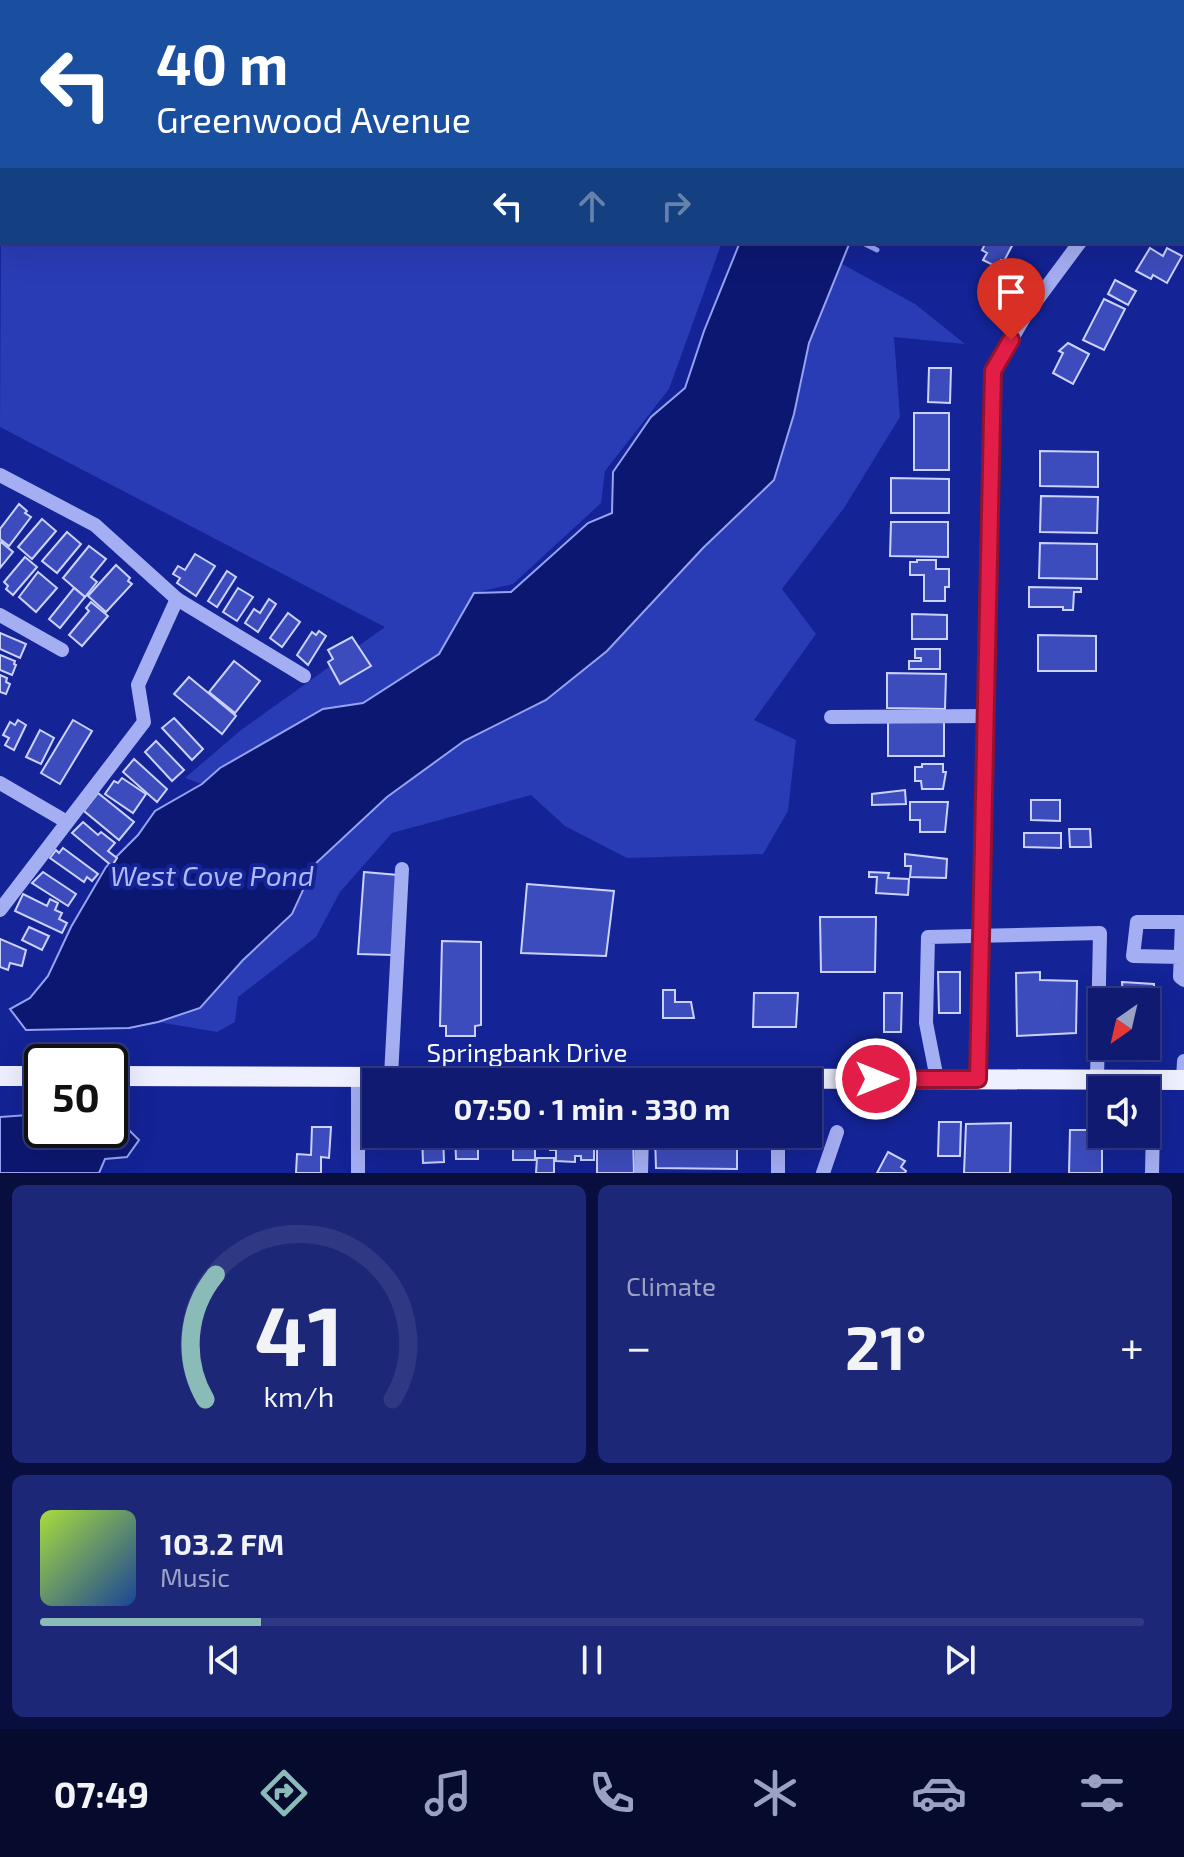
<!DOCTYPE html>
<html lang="en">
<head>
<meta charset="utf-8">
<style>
  :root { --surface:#0f1a70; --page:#1d2778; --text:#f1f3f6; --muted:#9ba1c3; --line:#2f3883; --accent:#8bbbb9 }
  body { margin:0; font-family:"Exo 2",sans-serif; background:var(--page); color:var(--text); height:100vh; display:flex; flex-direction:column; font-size:30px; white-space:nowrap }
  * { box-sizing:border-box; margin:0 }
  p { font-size:26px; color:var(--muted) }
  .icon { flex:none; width:44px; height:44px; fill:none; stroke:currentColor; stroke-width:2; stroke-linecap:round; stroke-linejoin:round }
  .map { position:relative; height:1173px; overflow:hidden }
  .drawer { display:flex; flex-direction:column; gap:12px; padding:12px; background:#080e3e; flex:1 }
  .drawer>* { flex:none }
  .hud { position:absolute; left:0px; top:0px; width:1184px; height:244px; box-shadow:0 8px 32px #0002,0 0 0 2px var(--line); background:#1a4fa0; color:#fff; overflow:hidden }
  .needle { width:52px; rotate:214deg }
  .controls { position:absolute; left:1088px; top:988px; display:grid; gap:16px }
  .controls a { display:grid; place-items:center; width:72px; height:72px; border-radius:0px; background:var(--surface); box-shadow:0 8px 32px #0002,0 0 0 2px var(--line); font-size:40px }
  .speed { position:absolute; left:24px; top:1044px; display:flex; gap:16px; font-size:40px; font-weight:700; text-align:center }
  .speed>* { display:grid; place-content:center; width:104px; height:104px; border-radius:50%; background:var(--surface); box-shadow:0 8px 32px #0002,0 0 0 2px var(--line); line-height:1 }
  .speed .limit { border:4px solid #111; border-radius:12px; background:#fff; color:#111 }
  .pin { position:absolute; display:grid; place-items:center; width:68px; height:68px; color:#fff; margin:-82px -34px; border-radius:50% 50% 50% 0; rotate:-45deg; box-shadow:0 0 8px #0007 }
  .pin .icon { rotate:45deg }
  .me { position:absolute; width:88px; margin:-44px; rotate:90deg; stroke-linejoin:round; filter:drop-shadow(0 0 6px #0008) }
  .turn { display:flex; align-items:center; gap:28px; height:168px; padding:0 24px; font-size:36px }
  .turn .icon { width:104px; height:104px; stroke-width:2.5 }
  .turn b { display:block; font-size:56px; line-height:68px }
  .lanes { display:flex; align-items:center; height:76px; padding:0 24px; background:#0003; justify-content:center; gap:40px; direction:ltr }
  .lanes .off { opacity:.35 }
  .big { font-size:60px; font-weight:700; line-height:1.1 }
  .drawer .card { flex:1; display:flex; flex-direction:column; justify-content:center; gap:12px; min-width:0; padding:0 28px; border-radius:12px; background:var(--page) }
  .drawer .dial { align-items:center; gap:0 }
  .dial svg { height:208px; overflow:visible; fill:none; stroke:var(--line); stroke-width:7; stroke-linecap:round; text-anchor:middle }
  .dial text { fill:var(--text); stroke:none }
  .song { display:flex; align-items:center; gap:24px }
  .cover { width:96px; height:96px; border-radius:12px; background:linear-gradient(135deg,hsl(80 70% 55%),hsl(220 70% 35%)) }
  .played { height:8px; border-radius:4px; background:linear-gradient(90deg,var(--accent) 20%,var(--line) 20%) }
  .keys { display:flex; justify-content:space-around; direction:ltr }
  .heat { display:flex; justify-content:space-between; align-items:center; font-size:44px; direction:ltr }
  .drawer .tiles { flex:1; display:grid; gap:12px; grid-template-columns:1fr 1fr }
  .card:last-child { grid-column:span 2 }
  .trip { position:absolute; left:362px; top:1068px; width:460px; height:80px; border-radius:0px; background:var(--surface); box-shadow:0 8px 32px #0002,0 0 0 2px var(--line); font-weight:700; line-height:80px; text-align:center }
  .tabs { display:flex; height:128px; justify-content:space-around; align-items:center; background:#060a2d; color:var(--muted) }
  .tabs .icon { width:56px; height:56px }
  .tabs .on { color:var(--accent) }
  .tabs b { font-size:36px; color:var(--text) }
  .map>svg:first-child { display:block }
  .green { fill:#2a3cb5 }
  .water { fill:#0c1771; stroke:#96a3f5; stroke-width:2 }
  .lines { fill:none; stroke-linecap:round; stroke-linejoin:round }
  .stream { stroke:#96a3f5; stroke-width:5 }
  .building { fill:#3d4cbd; stroke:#cbd2fd; stroke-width:2 }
  .minor { stroke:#a4aef2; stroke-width:14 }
  .major { stroke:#eff0ff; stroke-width:20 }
  .route-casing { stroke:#92132f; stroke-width:20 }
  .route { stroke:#e11d48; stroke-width:14 }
  .labels { text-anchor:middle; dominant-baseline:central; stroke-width:8; stroke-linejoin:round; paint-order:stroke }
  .street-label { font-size:26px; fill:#fff; stroke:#142395 }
  .water-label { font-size:28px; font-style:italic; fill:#b0baf9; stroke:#142395 }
</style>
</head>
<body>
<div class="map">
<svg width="1184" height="1173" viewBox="0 0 1184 1173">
  <rect width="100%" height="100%" fill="#142395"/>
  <g class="green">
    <path d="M26,0H1047L25,2Z"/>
    <path d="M2,38V242H722L669,389L605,471L601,503L513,584L474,593L439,654L363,703L323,709L220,768L202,784L185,778L241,730L385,627L0,427Z"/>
    <path d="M842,264L915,304L965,344L894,337L900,417L844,508L782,589L816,634L754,720L796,740L788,811L763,854L627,858L565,826L531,795L392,833L340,892L316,937L238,997L235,1022L217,1032L158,1022L200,1008L243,960L292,914L315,864L387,797L464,741L546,700L774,480L794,414L809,343Z"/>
  </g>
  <g class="water">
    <path d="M740,242H850L809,343L794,414L774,480L703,548L607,651L546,700L464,741L387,797L315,864L292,914L243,960L200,1008L158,1022L129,1028L26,1030L10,1009L30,998L48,976L71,927L106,867L138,835L155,811L202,784L220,768L323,709L363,703L439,654L474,593L511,592L588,523L612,513L613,472L651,417L685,388L704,331Z"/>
    <path d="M42,1114V1130H110V1115L116,1117L139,1140L127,1157L105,1159L99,1173H0V1117Z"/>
  </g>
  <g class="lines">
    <g class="stream">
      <path d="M848,2L849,0"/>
      <path d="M861,242L877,250"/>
    </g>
  </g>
  <g class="building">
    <path d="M986,242H1014L1004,261L1001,260L997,267L983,260L987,253L982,250Z"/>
    <path d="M1150,248L1163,256L1167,248L1182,256L1167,283L1153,275L1151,279L1136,271Z"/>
    <path d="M1115,280L1136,291L1128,305L1108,294Z"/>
    <path d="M1104,299L1125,309L1104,350L1083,340Z"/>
    <path d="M1068,343L1089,354L1073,384L1053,373L1063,353L1059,351Z"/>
    <path d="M929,368H951L950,403L928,402Z"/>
    <rect x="914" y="413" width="35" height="57"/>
    <path d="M1040,451L1098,452V487L1040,486Z"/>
    <path d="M891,478L949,479V513H891Z"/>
    <path d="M1041,496L1098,497L1097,533L1040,532Z"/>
    <path d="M19,504L27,511L25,513L31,517L9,546L0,539V529Z"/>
    <path d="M42,519L56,531L32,559L18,547Z"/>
    <path d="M891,522H948V557L890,556Z"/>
    <path d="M67,532L81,544L57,573L42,561Z"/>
    <path d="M1,542L13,552L0,568V544Z"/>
    <path d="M1040,543L1097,544V579L1039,578Z"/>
    <path d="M89,546L106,559L91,577L97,582L85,597L63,578Z"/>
    <path d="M195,554L215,566L196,596L177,583L180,578L173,574L178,566L185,570Z"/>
    <path d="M25,557L37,567L13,595L6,589L8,586L4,582Z"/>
    <path d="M917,560H936V569H949V587H945V601H924V575H910V562H917Z"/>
    <path d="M116,565L130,578L128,581L132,584L106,612L88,596Z"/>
    <path d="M227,571L236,577L217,607L208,601Z"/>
    <path d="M38,572L57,588L36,612L19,597Z"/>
    <path d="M1029,587L1081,588V592H1074L1073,610H1063V607H1029Z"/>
    <path d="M74,588L85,597L60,628L49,619Z"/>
    <path d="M238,588L253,597L237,621L223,612Z"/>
    <path d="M269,599L276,604L258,632L245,623L254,609L260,613Z"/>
    <path d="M91,602L108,616L82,646L69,635L89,611L86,608Z"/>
    <path d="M288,613L300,622L282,647L270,638Z"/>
    <path d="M912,614L947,615V639H912Z"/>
    <path d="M319,631L326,636L308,665L297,655L312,632L316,635Z"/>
    <path d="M0,633L26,644L20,658L0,649Z"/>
    <path d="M1038,635L1096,636V671H1038Z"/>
    <path d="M352,637L371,666L340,684L328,662L333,659L328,650Z"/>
    <path d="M915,649H940V669H909V661H921V658H915Z"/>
    <path d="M0,655L15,661L14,664L16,665L12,675L0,670Z"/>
    <path d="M234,661L260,681L235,713L209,692Z"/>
    <path d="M887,673L946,674L945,709L887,708Z"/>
    <path d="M0,675L7,678L6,682L10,684L6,694L0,692Z"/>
    <path d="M189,677L236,716L222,734L174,694Z"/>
    <path d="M174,718L203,749L192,760L162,728Z"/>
    <path d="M18,720L26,725L14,750L5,745L9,738L3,735L10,722L15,725Z"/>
    <path d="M73,720L92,731L60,784L41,773Z"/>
    <rect x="888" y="721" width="56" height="35"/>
    <path d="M40,730L54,738L41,764L26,757Z"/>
    <path d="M156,741L184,770L172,781L145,752Z"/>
    <path d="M134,759L167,789L157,802L123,772Z"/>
    <path d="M922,764H943V772H946L943,789H922L921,781H915V767H922Z"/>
    <path d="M122,778L146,794L133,813L105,794L114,781L118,783Z"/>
    <path d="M905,790L906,804L872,805V794Z"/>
    <path d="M98,793L134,822L119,840L84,811Z"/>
    <path d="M1031,800H1060V821L1031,820Z"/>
    <path d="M910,802H948L945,832H920V820H910Z"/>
    <path d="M83,822L98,835L101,832L115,843L108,851L117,858L112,866L72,833Z"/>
    <path d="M1069,829H1090L1091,847H1070Z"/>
    <path d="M1024,833H1061V848L1024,847Z"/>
    <path d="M63,848L98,874L92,881L87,877L84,882L50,858L56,850L59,853Z"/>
    <path d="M905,854L947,859L946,878L910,877L911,866H905Z"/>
    <path d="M43,872L76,894L68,906L32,883Z"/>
    <path d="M364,872L398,875L392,955L358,954Z"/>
    <path d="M869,872L889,873L888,878L909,879L908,895L876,893L877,877H869Z"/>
    <path d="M527,884L614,891L606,956L521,953Z"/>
    <path d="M23,894L47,906L50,899L58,903L55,910L62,913L59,919L67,923L62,933L15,911Z"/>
    <path d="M820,917H876L875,972H821Z"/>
    <path d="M29,927L49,936L42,950L22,940Z"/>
    <path d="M0,939L26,950L22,966L10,963L8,970L0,967Z"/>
    <path d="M442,941L481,942V1025L475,1026V1036H446V1026H440Z"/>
    <path d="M938,972H960V1013H939Z"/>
    <path d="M1040,972V980L1077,981L1076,1033L1017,1036L1016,973Z"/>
    <path d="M1122,982L1154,984L1155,1032L1146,1031V1002H1123Z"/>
    <path d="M663,990H675V1002H691L694,1018H663Z"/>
    <path d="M754,993H798L796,1027H753Z"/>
    <path d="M884,993H902L901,1032H884Z"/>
    <path d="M939,1122H961L960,1156H938Z"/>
    <path d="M1011,1123L1010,1173H964L966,1124Z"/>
    <path d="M312,1127H331L329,1158L321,1157V1173H296L297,1154L311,1155Z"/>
    <path d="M1070,1130H1102V1173H1069Z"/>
    <path d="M422,1134H443L444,1162L423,1163Z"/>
    <path d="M455,1134H478V1159H456Z"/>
    <path d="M505,1134H535V1160H513V1145H505Z"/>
    <path d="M550,1134L594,1135V1160H581V1156H575V1162L556,1161V1150H550Z"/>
    <path d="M597,1134H633L634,1173H597Z"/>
    <path d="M655,1137L737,1142V1169L656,1168Z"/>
    <path d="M888,1152L905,1161L901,1167L906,1171L905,1173H877Z"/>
    <path d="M537,1158H554V1173H536Z"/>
  </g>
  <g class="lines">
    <g class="minor">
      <path d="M1153,2V0"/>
      <path d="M1182,190L1184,191"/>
      <path d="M0,475L95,525L177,599L304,676"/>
      <path d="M0,615L62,650"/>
      <path d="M831,717L986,716"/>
      <path d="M0,783L67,822"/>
      <path d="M0,910L144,722L138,685L177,599"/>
      <path d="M1181,957L1133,956L1137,922H1182L1180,977L1184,980"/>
      <path d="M391,1076L402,869"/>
      <path d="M937,1079L926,1023L928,937L1100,933L1097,1080"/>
      <path d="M978,1079L993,371L1025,316L1080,242"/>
      <path d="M1183,1080L1184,1061"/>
      <path d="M358,1173V1075"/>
      <path d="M641,1173L642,1134"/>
      <path d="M778,1173V1134"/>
      <path d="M823,1173L837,1132"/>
      <path d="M1152,1173L1154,1080"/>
    </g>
    <g class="major">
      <path d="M0,1076H42"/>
      <path d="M110,1076L1184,1080"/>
    </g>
  </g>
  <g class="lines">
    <g class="route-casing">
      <path id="route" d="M876,1079H978L993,371L1011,340"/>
    </g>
    <use href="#route" class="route"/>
  </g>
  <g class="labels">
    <g class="street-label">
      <text x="527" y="1051">Springbank Drive</text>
    </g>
    <g class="water-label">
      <text x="212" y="875">West Cove Pond</text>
    </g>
  </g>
</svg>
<div class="controls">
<a><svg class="needle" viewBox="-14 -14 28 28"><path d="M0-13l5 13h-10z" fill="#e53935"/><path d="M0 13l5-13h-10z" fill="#9ba1c3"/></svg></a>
<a><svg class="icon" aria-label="sound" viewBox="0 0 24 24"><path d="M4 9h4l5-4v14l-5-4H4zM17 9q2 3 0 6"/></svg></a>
</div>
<div class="speed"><div class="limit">50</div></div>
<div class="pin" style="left:1011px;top:340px;background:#d93025"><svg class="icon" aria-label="arrive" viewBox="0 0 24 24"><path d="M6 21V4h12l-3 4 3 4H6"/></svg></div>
<svg class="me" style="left:876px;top:1079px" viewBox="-20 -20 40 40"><circle r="17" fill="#e11d48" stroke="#fff" stroke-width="3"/><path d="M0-11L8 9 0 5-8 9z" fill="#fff"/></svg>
<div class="trip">07:50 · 1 min · 330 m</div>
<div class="hud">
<div class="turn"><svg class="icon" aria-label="left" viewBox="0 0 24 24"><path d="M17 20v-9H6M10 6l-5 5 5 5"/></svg><div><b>40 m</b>Greenwood Avenue</div></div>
<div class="lanes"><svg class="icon" aria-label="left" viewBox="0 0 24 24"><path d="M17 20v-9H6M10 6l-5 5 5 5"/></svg><svg class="icon off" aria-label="ahead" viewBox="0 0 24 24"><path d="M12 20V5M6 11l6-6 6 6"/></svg><svg class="icon off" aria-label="right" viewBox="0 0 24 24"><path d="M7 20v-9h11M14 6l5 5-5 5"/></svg></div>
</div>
</div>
<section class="drawer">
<div class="tiles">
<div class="card dial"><svg viewBox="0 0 100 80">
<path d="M14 69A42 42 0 1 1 86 69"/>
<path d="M14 69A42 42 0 0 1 18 21" stroke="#8bbbb9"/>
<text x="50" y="56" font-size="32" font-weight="700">41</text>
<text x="50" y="72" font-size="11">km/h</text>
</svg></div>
<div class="card"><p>Climate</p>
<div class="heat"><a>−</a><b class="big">21°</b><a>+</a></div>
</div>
<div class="card">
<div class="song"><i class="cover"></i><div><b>103.2 FM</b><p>Music</p></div></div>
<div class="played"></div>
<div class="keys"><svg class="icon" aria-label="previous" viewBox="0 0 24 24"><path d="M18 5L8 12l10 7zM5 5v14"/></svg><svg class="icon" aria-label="pause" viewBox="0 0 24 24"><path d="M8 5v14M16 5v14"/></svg><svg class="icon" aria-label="next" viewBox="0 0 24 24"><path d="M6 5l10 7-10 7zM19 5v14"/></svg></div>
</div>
</div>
</section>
<nav class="tabs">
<b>07:49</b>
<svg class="icon on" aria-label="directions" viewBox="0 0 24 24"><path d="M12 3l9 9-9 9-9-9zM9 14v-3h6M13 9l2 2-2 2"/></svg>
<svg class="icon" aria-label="music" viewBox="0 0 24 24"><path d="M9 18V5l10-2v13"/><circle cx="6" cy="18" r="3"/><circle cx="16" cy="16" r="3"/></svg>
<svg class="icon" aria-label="phone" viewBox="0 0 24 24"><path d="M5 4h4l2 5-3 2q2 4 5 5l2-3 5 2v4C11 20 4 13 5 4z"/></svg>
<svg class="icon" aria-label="climate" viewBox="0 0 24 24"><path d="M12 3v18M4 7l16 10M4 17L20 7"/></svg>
<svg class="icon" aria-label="car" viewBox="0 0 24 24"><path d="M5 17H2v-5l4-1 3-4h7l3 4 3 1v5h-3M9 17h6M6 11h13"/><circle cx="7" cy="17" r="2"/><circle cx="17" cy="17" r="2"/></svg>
<svg class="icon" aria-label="filters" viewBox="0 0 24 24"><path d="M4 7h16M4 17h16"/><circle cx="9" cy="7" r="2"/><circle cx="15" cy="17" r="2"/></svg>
</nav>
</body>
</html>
